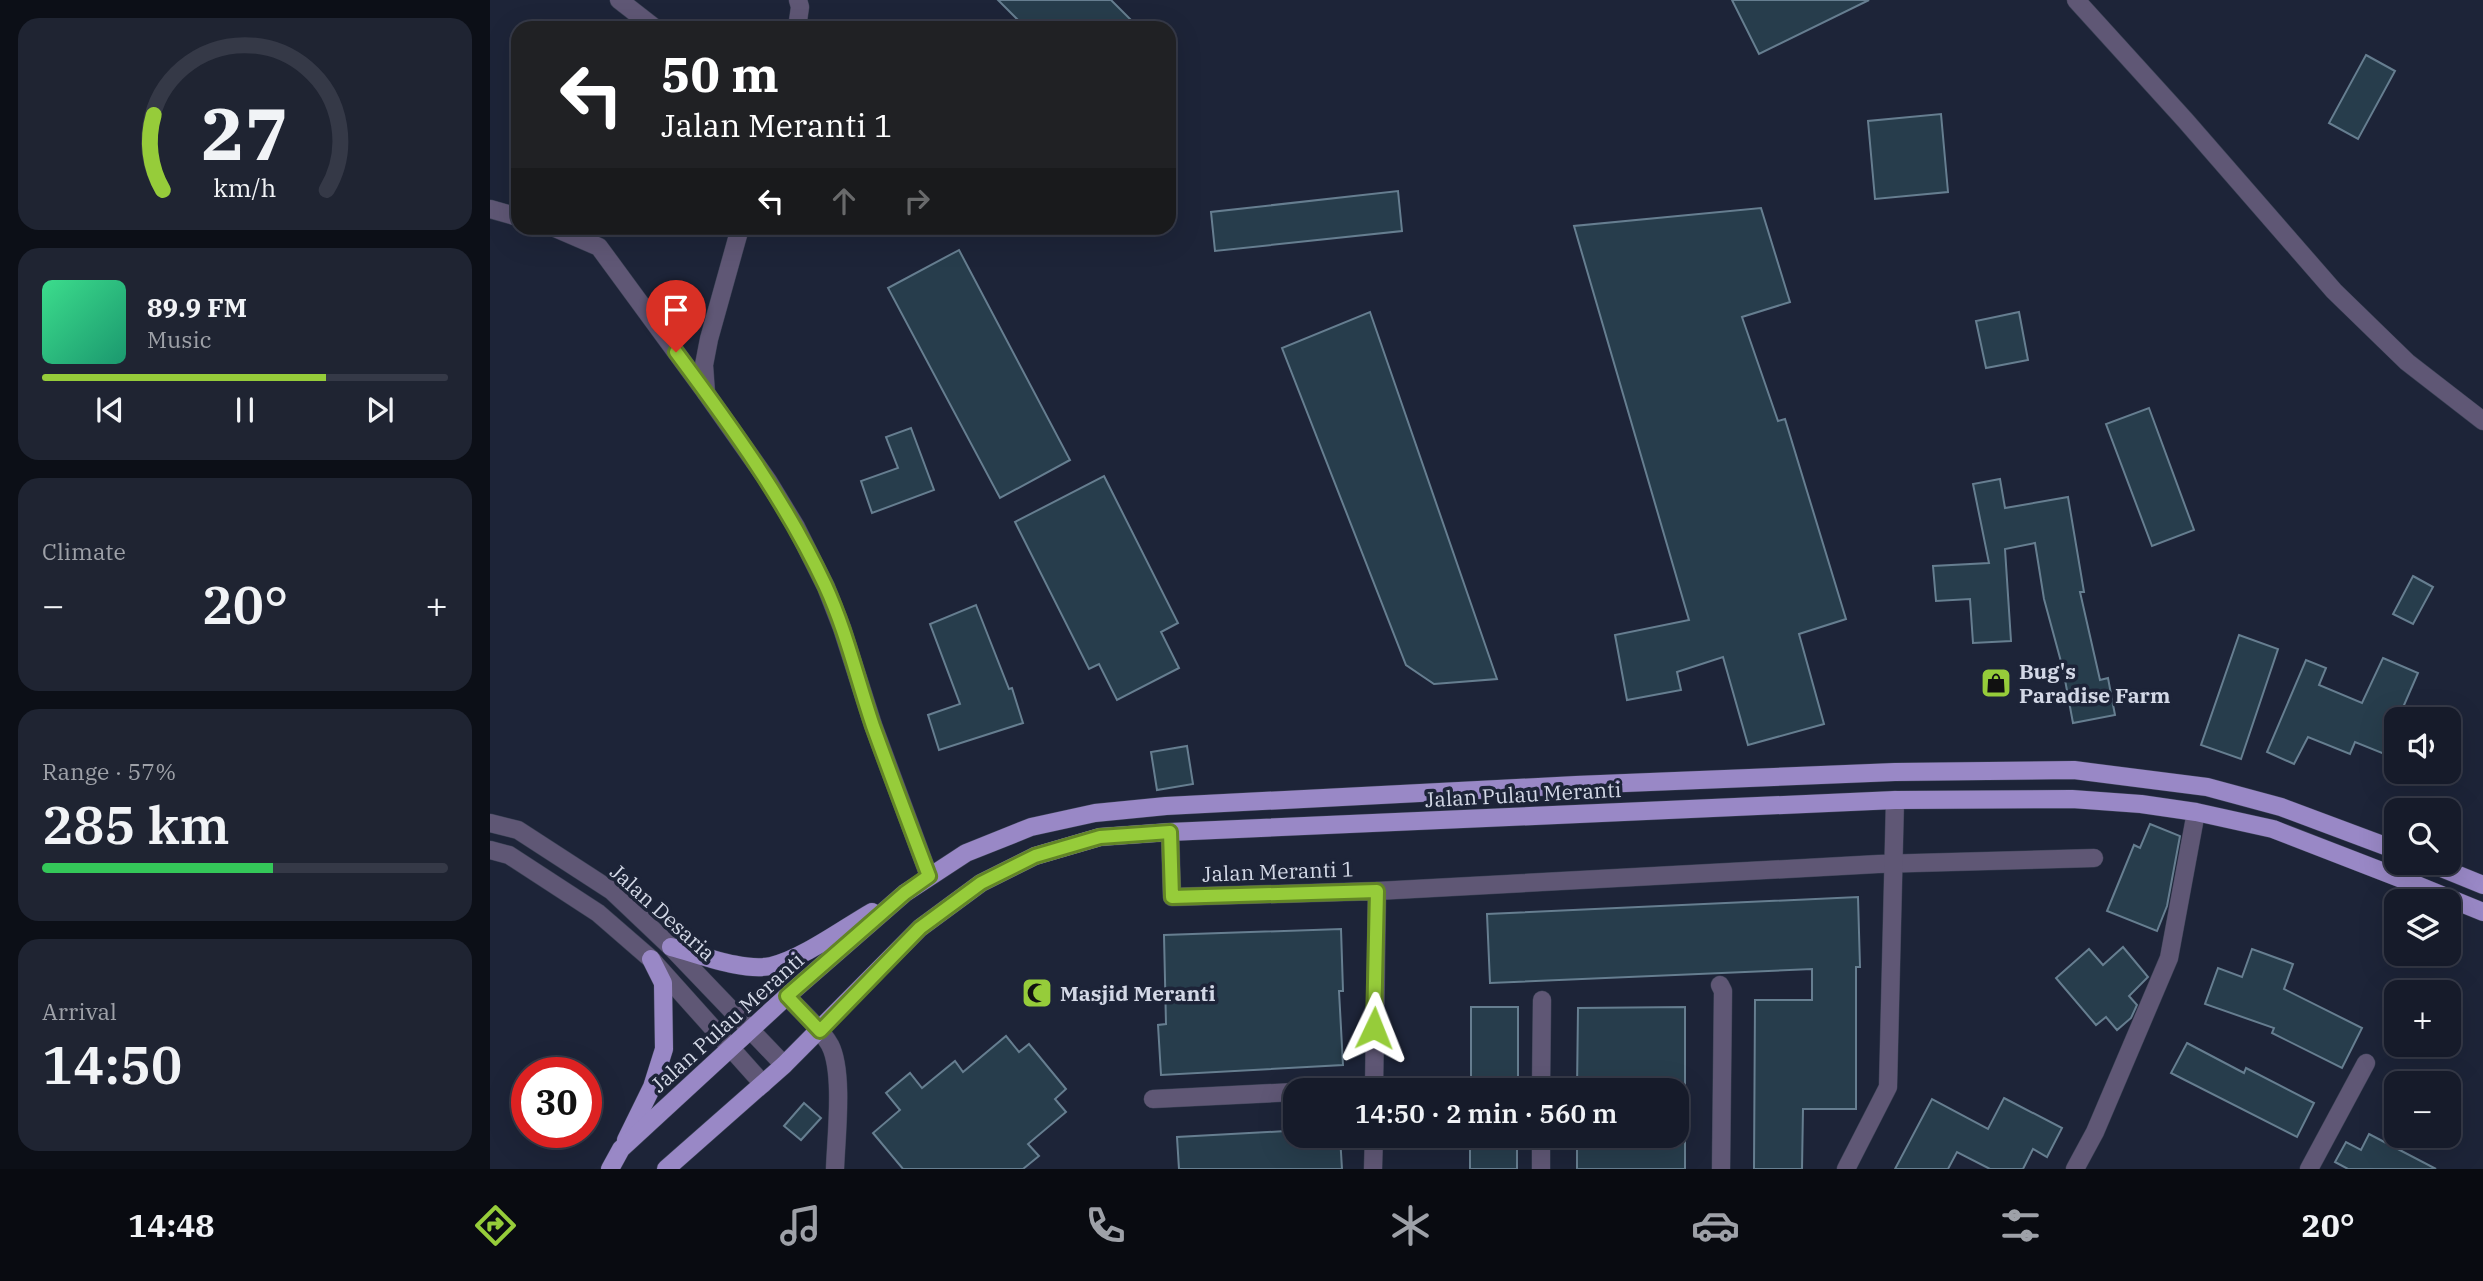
<!DOCTYPE html>
<html lang="en">
<head>
<meta charset="utf-8">
<style>
  :root { --surface:#161b2a; --page:#1f2432; --text:#f1f3f6; --muted:#9ea1a8; --line:#353947; --accent:#96cc3a }
  body { margin:0; font-family:"IBM Plex Serif",serif; background:var(--page); color:var(--text); height:100vh; display:flex; flex-direction:column; font-size:26px; white-space:nowrap }
  * { box-sizing:border-box; margin:0 }
  p { font-size:23px; color:var(--muted) }
  .icon { flex:none; width:38px; height:38px; fill:none; stroke:currentColor; stroke-width:2; stroke-linecap:round; stroke-linejoin:round }
  .map { position:relative; flex:1; overflow:hidden }
  .sheet { display:flex; flex-direction:column; gap:18px; padding:18px; background:#0c0f17; width:490px }
  .sheet>* { flex:none }
  .hud { position:absolute; left:21px; top:21px; width:665px; height:214px; border-radius:21px; box-shadow:0 7px 28px #0002,0 0 0 2px var(--line); background:#202124; color:#fff; overflow:hidden }
  .tools { position:absolute; left:1894px; top:707px; display:grid; gap:14px }
  .tools a { display:grid; place-items:center; width:77px; height:77px; border-radius:14px; background:var(--surface); box-shadow:0 7px 28px #0002,0 0 0 2px var(--line); font-size:35px }
  .speed { position:absolute; left:21px; top:1057px; display:flex; gap:14px; font-size:35px; font-weight:700; text-align:center }
  .speed>* { display:grid; place-content:center; width:91px; height:91px; border-radius:50%; background:var(--surface); box-shadow:0 7px 28px #0002,0 0 0 2px var(--line); line-height:1 }
  .speed .limit { border:10px solid #d22; background:#fff; color:#111 }
  .pin { position:absolute; display:grid; place-items:center; width:60px; height:60px; color:#fff; margin:-72px -30px; border-radius:50% 50% 50% 0; rotate:-45deg; box-shadow:0 0 7px #0007 }
  .pin .icon { rotate:45deg }
  .me { position:absolute; width:77px; margin:-38px; rotate:2deg; stroke-linejoin:round; filter:drop-shadow(0 0 5px #0008) }
  .turn { display:flex; align-items:center; gap:24px; height:147px; padding:0 35px; font-size:32px }
  .turn .icon { width:91px; height:91px; stroke-width:2.5 }
  .turn b { display:block; font-size:49px; line-height:60px }
  .lanes { display:flex; align-items:center; height:66px; padding:0 35px; background:#0003; justify-content:center; gap:35px; direction:ltr }
  .lanes .off { opacity:.35 }
  .big { font-size:52px; font-weight:600; line-height:1.1 }
  .sheet .tile { flex:1; display:flex; flex-direction:column; justify-content:center; gap:10px; min-width:0; padding:0 24px; border-radius:21px; background:var(--page) }
  .sheet .dial { align-items:center; gap:0 }
  .dial svg { height:182px; overflow:visible; fill:none; stroke:var(--line); stroke-width:7; stroke-linecap:round; text-anchor:middle }
  .dial text { fill:var(--text); stroke:none }
  .song { display:flex; align-items:center; gap:21px }
  .cover { width:84px; height:84px; border-radius:10px; background:linear-gradient(135deg,hsl(150 70% 55%),hsl(160 70% 35%)) }
  .played { height:7px; border-radius:4px; background:linear-gradient(90deg,var(--accent) 70%,var(--line) 70%) }
  .keys { display:flex; justify-content:space-around; direction:ltr }
  .heat { display:flex; justify-content:space-between; align-items:center; font-size:38px; direction:ltr }
  .charge { height:10px; border-radius:5px; background:linear-gradient(90deg,#34c759 57%,var(--line) 0) }
  .trip { position:absolute; left:793px; top:1078px; width:406px; height:70px; border-radius:21px; background:var(--surface); box-shadow:0 7px 28px #0002,0 0 0 2px var(--line); font-weight:600; line-height:70px; text-align:center }
  .menu { display:flex; height:112px; justify-content:space-around; align-items:center; background:#090b11; color:var(--muted) }
  .menu .icon { width:49px; height:49px }
  .menu .selected { color:var(--accent) }
  .menu b { font-size:32px; color:var(--text) }
  main { display:flex; flex:1; min-height:0 }
  .map>svg:first-child { display:block }
  .building { fill:#273d4c; stroke:#667e90; stroke-width:2 }
  .lines { fill:none; stroke-linecap:round; stroke-linejoin:round }
  .minor-casing { stroke:#3a4154; stroke-width:19 }
  .primary-casing { stroke:#3a4154; stroke-width:19 }
  .minor { stroke:#5f5775; stroke-width:18 }
  .primary { stroke:#9988c6; stroke-width:18 }
  .route-casing { stroke:#628526; stroke-width:18 }
  .route { stroke:#96cc3a; stroke-width:12 }
  .labels { text-anchor:middle; dominant-baseline:central; stroke-width:7; stroke-linejoin:round; paint-order:stroke }
  .poi-label { font-size:21px; font-weight:bold; fill:#d3d8e6; stroke:#1d2438; text-anchor:start }
  .street-label { font-size:21px; fill:#d3d8e6; stroke:#1d2438 }
</style>
</head>
<body>
<main>
<section class="sheet">
<div class="tile dial"><svg viewBox="0 0 100 80">
<path d="M14 69A42 42 0 1 1 86 69"/>
<path d="M14 69A42 42 0 0 1 10 36" stroke="#96cc3a"/>
<text x="50" y="56" font-size="32" font-weight="700">27</text>
<text x="50" y="72" font-size="11">km/h</text>
</svg></div>
<div class="tile">
<div class="song"><i class="cover"></i><div><b>89.9 FM</b><p>Music</p></div></div>
<div class="played"></div>
<div class="keys"><svg class="icon" aria-label="previous" viewBox="0 0 24 24"><path d="M18 5L8 12l10 7zM5 5v14"/></svg><svg class="icon" aria-label="pause" viewBox="0 0 24 24"><path d="M8 5v14M16 5v14"/></svg><svg class="icon" aria-label="next" viewBox="0 0 24 24"><path d="M6 5l10 7-10 7zM19 5v14"/></svg></div>
</div>
<div class="tile"><p>Climate</p>
<div class="heat"><a>−</a><b class="big">20°</b><a>+</a></div>
</div>
<div class="tile"><p>Range · 57%</p><b class="big">285 km</b><div class="charge"></div></div>
<div class="tile"><p>Arrival</p><b class="big">14:50</b></div>
</section>
<div class="map">
<svg width="1993" height="1169" viewBox="0 0 1993 1169">
  <rect width="100%" height="100%" fill="#1d2438"/>
  <g class="building">
    <path d="M508,0H621L649,28H536Z"/>
    <path d="M1242,0H1379L1269,54Z"/>
    <path d="M1876,55L1905,71L1868,139L1839,123Z"/>
    <path d="M1451,114L1458,192L1385,199L1378,121Z"/>
    <path d="M908,191L912,231L725,251L721,212Z"/>
    <path d="M1271,208L1300,302L1252,317L1288,421L1295,419L1356,619L1309,634L1334,724L1258,745L1233,657L1187,672L1191,690L1137,700L1125,635L1199,620L1084,226Z"/>
    <path d="M469,250L580,460L510,498L398,288Z"/>
    <path d="M880,312L1007,679L944,684L916,665L792,348Z"/>
    <path d="M1529,312L1538,360L1496,368L1486,321Z"/>
    <path d="M1659,408L1704,530L1662,546L1616,424Z"/>
    <path d="M421,428L444,490L382,513L371,481L408,468L396,437Z"/>
    <path d="M614,476L688,623L671,632L689,668L627,700L609,664L599,669L525,522Z"/>
    <path d="M1510,479L1515,508L1578,497L1594,592H1590L1610,680L1618,678L1625,715L1583,723L1573,669L1554,599L1545,543L1515,549L1521,641L1483,643L1480,599L1446,601L1443,566L1499,563L1483,484Z"/>
    <path d="M1923,576L1943,587L1923,624L1903,614Z"/>
    <path d="M486,605L519,689L522,688L533,723L449,750L438,715L470,704L440,624Z"/>
    <path d="M1749,635L1788,649L1751,759L1711,745Z"/>
    <path d="M1893,658L1928,673L1908,719H1906V733L1897,755L1865,742L1860,754L1818,737L1804,764L1777,752L1816,660L1836,668L1829,685L1872,703Z"/>
    <path d="M697,746L703,784L667,790L661,752Z"/>
    <path d="M1660,824L1690,836L1677,906L1667,931L1617,911L1644,845L1650,848Z"/>
    <path d="M1368,897L1370,967H1366V1109H1313L1312,1169H1264L1265,1000H1322V969L1000,983L997,914Z"/>
    <path d="M851,929L853,991H849L853,1065L671,1075L668,1025L676,1024L674,935Z"/>
    <path d="M1633,947L1658,977L1639,996L1647,1005L1641,1018L1627,1030L1616,1017L1606,1025L1566,978L1599,949L1613,965Z"/>
    <path d="M1762,949L1803,964L1794,989L1872,1028L1852,1068L1782,1033L1784,1028L1715,1004L1728,968L1752,977Z"/>
    <rect x="981" y="1007" width="47" height="83"/>
    <path d="M1195,1007V1090H1087L1088,1008Z"/>
    <path d="M516,1036L529,1052L539,1044L576,1089L565,1099L576,1112L538,1144L549,1156L533,1169H413L383,1133L410,1110L396,1093L420,1073L432,1088L465,1061L473,1072Z"/>
    <path d="M1697,1043L1754,1073L1756,1068L1824,1103L1807,1137L1681,1073Z"/>
    <path d="M1514,1098L1572,1128L1557,1157L1543,1149L1533,1169H1500L1467,1152L1458,1169H1405L1442,1099L1498,1129Z"/>
    <path d="M314,1103L331,1118L311,1140L294,1126Z"/>
    <path d="M796,1131H805V1136H850L852,1169H689L687,1137Z"/>
    <path d="M1879,1134L1946,1169H1858L1845,1162L1856,1142L1871,1150Z"/>
    <rect x="980" y="1136" width="47" height="33"/>
    <rect x="1087" y="1136" width="108" height="33"/>
  </g>
  <g class="lines">
    <g class="minor-casing">
      <g id="minor">
        <path d="M129,0L165,28"/>
        <path d="M1586,0L1695,120L1844,291L1917,362L1993,421"/>
        <path d="M307,28L310,7L308,0"/>
        <path d="M0,209L28,217"/>
        <path d="M65,228L109,247L216,393"/>
        <path d="M250,228L219,339L214,365L216,393L278,481L306,527L336,587L352,628L383,725L439,876"/>
        <path d="M0,823L28,830L122,891L181,947L294,1065"/>
        <path d="M680,832L682,897L887,891L884,1090"/>
        <path d="M0,850L19,855L108,913L161,959L273,1084"/>
        <path d="M887,891L1388,864L1604,858"/>
        <path d="M1230,985L1233,991L1231,1169"/>
        <path d="M297,996C311,1012 330,1027 340,1045C354,1072 346,1138 345,1169"/>
        <path d="M838,1090L884,1088"/>
        <path d="M1051,1090L1052,1000"/>
        <path d="M663,1099L805,1092"/>
        <path d="M883,1169L884,1136"/>
        <path d="M1051,1169V1136"/>
        <path d="M1356,1169L1398,1087L1405,800"/>
        <path d="M1585,1169L1605,1132L1679,958L1706,812"/>
        <path d="M1819,1169L1876,1063"/>
      </g>
    </g>
    <g class="primary-casing">
      <g id="primary">
        <path d="M1939,863L1993,885"/>
        <path d="M181,947C209,954 253,972 281,966C312,959 354,928 382,912"/>
        <path d="M136,1140L162,1087L174,1049L173,983L161,959"/>
        <path d="M120,1169L131,1149L297,996L415,893L476,853L541,827L605,813L676,806L1086,785L1405,772L1584,770L1717,787L1791,807L1906,850"/>
        <path d="M176,1169L294,1065L430,928L491,883L545,856L610,837L680,832L1405,800L1582,799L1651,804L1706,812L1783,829L1912,879L1993,912"/>
      </g>
    </g>
    <use href="#minor" class="minor"/>
    <use href="#primary" class="primary"/>
  </g>
  <g class="lines">
    <g class="route-casing">
      <path id="route" d="M186,352C241,426 295,500 335,585C356,630 367,679 383,726C401,776 420,826 439,876L415,893L297,996L330,1031L430,928L491,883L545,856L610,837L680,832L682,897L887,891L884,1028"/>
    </g>
    <use href="#route" class="route"/>
  </g>
  <defs>
    <g id="shop-square" transform="scale(1.575)"><rect x="-9" y="-9" width="18" height="18" rx="4" fill="#96cc3a" stroke="#1d2438"/><path d="M-5-2.5h2.3a2.7 3.5 0 0 1 5.4 0H5L5.5 6h-11ZM-1.5-2.5h3a1.5 2.3 0 0 0-3 0Z" fill="#111"/></g>
    <g id="mosque-square" transform="scale(1.575)"><rect x="-9" y="-9" width="18" height="18" rx="4" fill="#96cc3a" stroke="#1d2438"/><path d="M3.5-4.9A6 6 0 1 0 3.5 4.9A5 5 0 1 1 3.5-4.9Z" fill="#111"/></g>
  </defs>
  <g fill-rule="evenodd">
    <use href="#shop-square" x="1506" y="683"/>
    <use href="#mosque-square" x="547" y="993"/>
  </g>
  <g class="labels">
    <g class="poi-label">
      <text x="1529" y="671">Bug's<tspan x="1529" dy="24">Paradise Farm</tspan></text>
      <text x="570" y="993">Masjid Meranti</text>
    </g>
    <g class="street-label">
      <text transform="translate(1033 794) rotate(-3)">Jalan Pulau Meranti</text>
      <text transform="translate(788 871) rotate(-2)">Jalan Meranti 1</text>
      <text transform="translate(173 912) rotate(42)">Jalan Desaria</text>
      <text transform="translate(237 1022) rotate(-42)">Jalan Pulau Meranti</text>
    </g>
  </g>
</svg>
<div class="tools">
<a><svg class="icon" aria-label="sound" viewBox="0 0 24 24"><path d="M4 9h4l5-4v14l-5-4H4zM17 9q2 3 0 6"/></svg></a>
<a><svg class="icon" aria-label="search" viewBox="0 0 24 24"><circle cx="10" cy="10" r="6"/><path d="M15 15l6 6"/></svg></a>
<a><svg class="icon" aria-label="layers" viewBox="0 0 24 24"><path d="M12 4l9 5-9 5-9-5zM3 14l9 5 9-5"/></svg></a>
<a>+</a>
<a>−</a>
</div>
<div class="speed"><div class="limit">30</div></div>
<div class="pin" style="left:186px;top:352px;background:#d93025"><svg class="icon" aria-label="arrive" viewBox="0 0 24 24"><path d="M6 21V4h12l-3 4 3 4H6"/></svg></div>
<svg class="me" style="left:884px;top:1028px" viewBox="-20 -20 40 40"><path d="M0-17L14 15 0 8-14 15z" fill="#96cc3a" stroke="#fff" stroke-width="4"/></svg>
<div class="trip">14:50 · 2 min · 560 m</div>
<div class="hud">
<div class="turn"><svg class="icon" aria-label="left" viewBox="0 0 24 24"><path d="M17 20v-9H6M10 6l-5 5 5 5"/></svg><div><b>50 m</b>Jalan Meranti 1</div></div>
<div class="lanes"><svg class="icon" aria-label="left" viewBox="0 0 24 24"><path d="M17 20v-9H6M10 6l-5 5 5 5"/></svg><svg class="icon off" aria-label="ahead" viewBox="0 0 24 24"><path d="M12 20V5M6 11l6-6 6 6"/></svg><svg class="icon off" aria-label="right" viewBox="0 0 24 24"><path d="M7 20v-9h11M14 6l5 5-5 5"/></svg></div>
</div>
</div>
</main>
<nav class="menu">
<b>14:48</b>
<svg class="icon selected" aria-label="directions" viewBox="0 0 24 24"><path d="M12 3l9 9-9 9-9-9zM9 14v-3h6M13 9l2 2-2 2"/></svg>
<svg class="icon" aria-label="music" viewBox="0 0 24 24"><path d="M9 18V5l10-2v13"/><circle cx="6" cy="18" r="3"/><circle cx="16" cy="16" r="3"/></svg>
<svg class="icon" aria-label="phone" viewBox="0 0 24 24"><path d="M5 4h4l2 5-3 2q2 4 5 5l2-3 5 2v4C11 20 4 13 5 4z"/></svg>
<svg class="icon" aria-label="climate" viewBox="0 0 24 24"><path d="M12 3v18M4 7l16 10M4 17L20 7"/></svg>
<svg class="icon" aria-label="car" viewBox="0 0 24 24"><path d="M5 17H2v-5l4-1 3-4h7l3 4 3 1v5h-3M9 17h6M6 11h13"/><circle cx="7" cy="17" r="2"/><circle cx="17" cy="17" r="2"/></svg>
<svg class="icon" aria-label="filters" viewBox="0 0 24 24"><path d="M4 7h16M4 17h16"/><circle cx="9" cy="7" r="2"/><circle cx="15" cy="17" r="2"/></svg>
<b>20°</b>
</nav>
</body>
</html>
